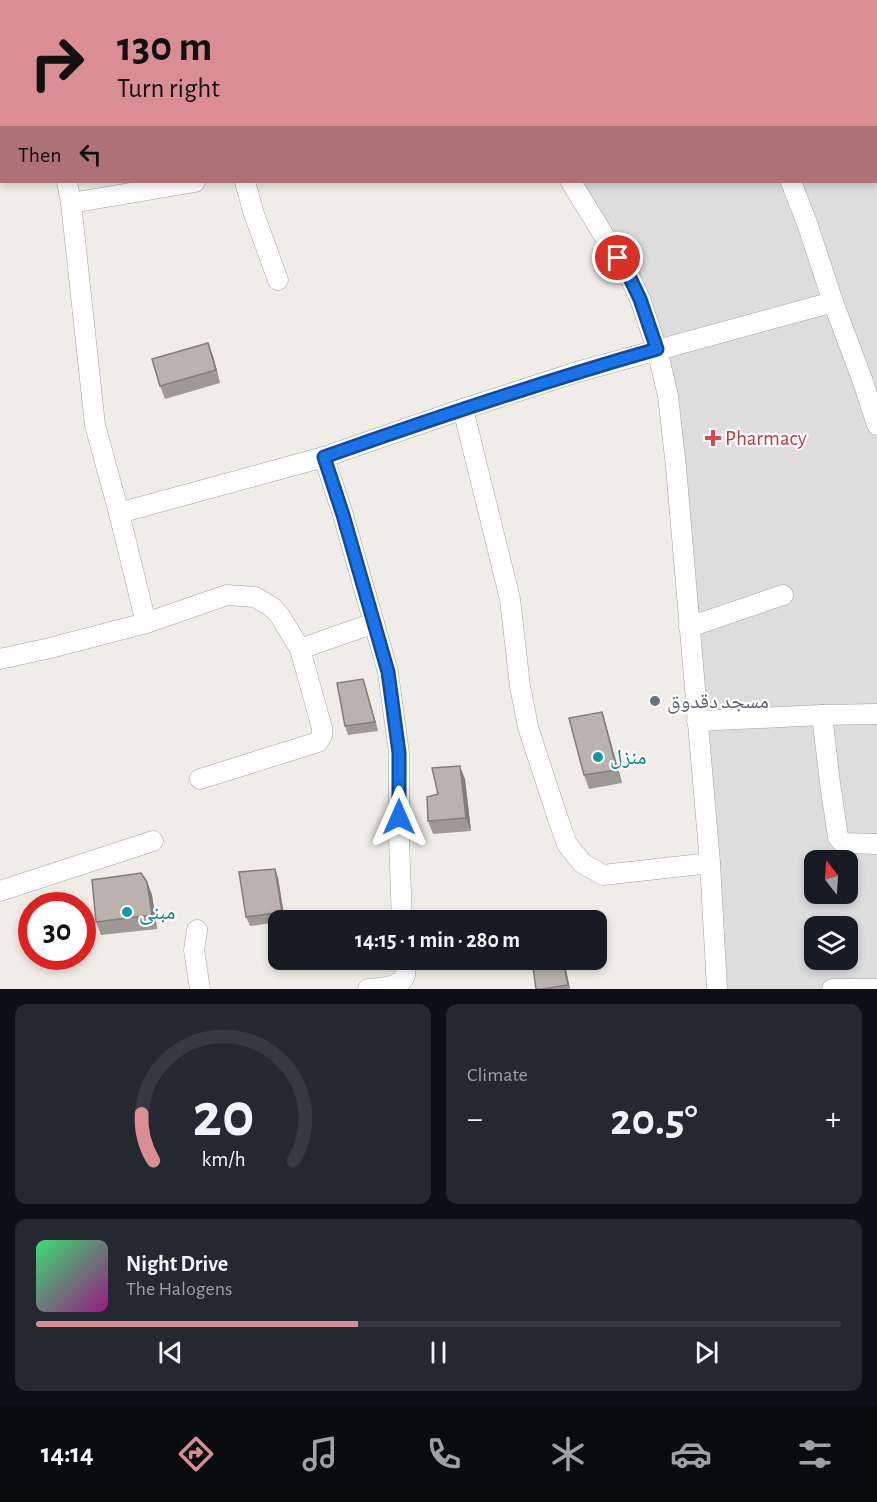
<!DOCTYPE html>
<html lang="en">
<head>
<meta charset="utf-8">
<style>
  :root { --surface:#171b24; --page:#242831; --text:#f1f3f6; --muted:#9ea1a6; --line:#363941; --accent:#da8e93 }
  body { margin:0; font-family:"Alegreya Sans","Noto Naskh Arabic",sans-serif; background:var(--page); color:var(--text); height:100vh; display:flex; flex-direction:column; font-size:22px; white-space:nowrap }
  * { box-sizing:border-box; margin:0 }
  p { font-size:20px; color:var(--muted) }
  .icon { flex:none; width:33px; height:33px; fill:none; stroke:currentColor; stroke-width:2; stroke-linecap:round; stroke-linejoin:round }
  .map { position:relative; height:989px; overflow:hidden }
  .sheet { display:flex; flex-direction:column; gap:15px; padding:15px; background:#0d0f14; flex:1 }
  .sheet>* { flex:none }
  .top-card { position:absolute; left:0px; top:0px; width:878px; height:183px; box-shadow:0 3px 9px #0003; background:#da8e93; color:#111; overflow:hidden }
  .needle { width:39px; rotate:343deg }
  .buttons { position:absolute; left:804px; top:850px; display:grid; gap:12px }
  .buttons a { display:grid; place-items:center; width:54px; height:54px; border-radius:12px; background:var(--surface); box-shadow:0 3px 9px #0003; font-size:30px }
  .speed { position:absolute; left:18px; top:892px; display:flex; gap:12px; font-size:30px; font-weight:700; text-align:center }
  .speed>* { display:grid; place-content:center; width:78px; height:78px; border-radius:50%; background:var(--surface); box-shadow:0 3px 9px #0003; line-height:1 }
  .speed .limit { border:9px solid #d22; background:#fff; color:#111 }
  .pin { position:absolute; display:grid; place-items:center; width:51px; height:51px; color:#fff; margin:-26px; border:3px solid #fff; border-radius:50%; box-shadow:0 2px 6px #0007 }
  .me { position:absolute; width:66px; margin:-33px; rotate:0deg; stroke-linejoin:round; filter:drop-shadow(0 0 4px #0008) }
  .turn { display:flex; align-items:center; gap:21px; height:126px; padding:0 18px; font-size:27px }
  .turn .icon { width:78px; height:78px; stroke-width:2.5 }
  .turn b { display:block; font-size:42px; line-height:51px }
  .then { display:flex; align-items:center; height:57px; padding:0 18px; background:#0003; gap:12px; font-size:22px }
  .big { font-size:45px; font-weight:700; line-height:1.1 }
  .sheet .tile { flex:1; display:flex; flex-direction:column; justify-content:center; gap:9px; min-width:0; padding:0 21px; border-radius:12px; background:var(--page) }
  .sheet .dial { align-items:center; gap:0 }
  .dial svg { height:156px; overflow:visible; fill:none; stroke:var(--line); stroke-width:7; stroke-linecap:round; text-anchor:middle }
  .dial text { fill:var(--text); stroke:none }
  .song { display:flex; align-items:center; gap:18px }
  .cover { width:72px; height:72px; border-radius:9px; background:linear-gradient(135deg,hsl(140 70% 55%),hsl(310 70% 35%)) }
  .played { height:6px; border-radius:3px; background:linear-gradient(90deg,var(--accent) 40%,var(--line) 40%) }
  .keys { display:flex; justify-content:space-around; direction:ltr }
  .heat { display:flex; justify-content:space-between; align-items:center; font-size:33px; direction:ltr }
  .sheet .tiles { flex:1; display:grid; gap:15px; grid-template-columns:1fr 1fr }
  .tile:last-child { grid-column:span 2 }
  .trip { position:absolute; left:268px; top:910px; width:339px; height:60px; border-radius:12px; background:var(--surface); box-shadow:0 3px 9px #0003; font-weight:700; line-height:60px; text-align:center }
  .tabs { display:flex; height:96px; justify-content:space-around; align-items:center; background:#090b0e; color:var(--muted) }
  .tabs .icon { width:42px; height:42px }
  .tabs .current { color:var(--accent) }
  .tabs b { font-size:27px; color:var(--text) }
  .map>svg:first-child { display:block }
  .residential { fill:#dedddd; fill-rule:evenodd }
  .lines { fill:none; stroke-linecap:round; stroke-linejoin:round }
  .minor-casing { stroke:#a1a1a1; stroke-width:21 }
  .minor { stroke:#fff; stroke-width:20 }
  .wall { fill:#9f9995 }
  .shaded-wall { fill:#827d79 }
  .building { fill:#b9b2ad; stroke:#827d79; stroke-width:1.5 }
  .route-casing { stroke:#114b97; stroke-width:15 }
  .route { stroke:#1a73e8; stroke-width:10 }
  .health-dot { fill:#e0444e; stroke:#fff; stroke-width:2 }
  .worship-dot { fill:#6b7280; stroke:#fff; stroke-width:2 }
  .culture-dot { fill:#0f9aa8; stroke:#fff; stroke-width:2 }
  .labels { text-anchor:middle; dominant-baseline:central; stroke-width:4.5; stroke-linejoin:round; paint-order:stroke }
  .health-label { font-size:21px; fill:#be3a42; stroke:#fff; text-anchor:start }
  .worship-label { font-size:21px; fill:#5b616d; stroke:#fff; text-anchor:start }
  .culture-label { font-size:21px; fill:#0d838f; stroke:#fff; text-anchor:start }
</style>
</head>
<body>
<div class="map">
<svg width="877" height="989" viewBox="0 0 877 989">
  <rect width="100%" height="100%" fill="#f0ede8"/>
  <path class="residential" d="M482,0H877V989H716L672,395L643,300L572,182H876V2H482ZM814,861H848V894H814ZM814,927H848V960H814Z"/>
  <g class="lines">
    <g class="minor-casing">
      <g id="minor">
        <path d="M28,0L29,2"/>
        <path d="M474,0V2"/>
        <path d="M823,2L828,0"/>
        <path d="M0,162L2,161"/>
        <path d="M67,182L71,203L95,425L119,513L146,623"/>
        <path d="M245,182L254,214L278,280"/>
        <path d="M571,182L630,278L640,299L657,349L668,396L676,467L710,863L717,989"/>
        <path d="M791,182L807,223L833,302"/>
        <path d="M71,203L195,182"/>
        <path d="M463,409L510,599L520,686L528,727L558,819L567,844L582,863L603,875L710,863"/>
        <path d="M324,457L463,409L577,372L833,302L862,379L877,425"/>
        <path d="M119,513L324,457L343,515L388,672L399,753V839L402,921"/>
        <path d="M689,627L783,595"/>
        <path d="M0,659L50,648L146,623L227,595L255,597L272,607L280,616L300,649"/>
        <path d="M822,715L830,783L838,837L841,841L844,843L877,844"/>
        <path d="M697,721L822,715L877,714"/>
        <path d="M200,779L318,742L322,735V728L300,649L374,623"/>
        <path d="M0,891L153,841"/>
        <path d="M197,930L194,950L200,989"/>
        <path d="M368,989C379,988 401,988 405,975C406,971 405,965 404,960"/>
        <path d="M832,989H877"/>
      </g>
    </g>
    <use href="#minor" class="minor"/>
  </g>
  <g class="wall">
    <path d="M213,356L220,383L165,399L160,386Z"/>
    <path d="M366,688L378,731L348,735L345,726Z"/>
    <path d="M602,712L606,725L622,783L589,789L584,775Z"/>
    <path d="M465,779L471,831L433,834L428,821L438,794Z"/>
    <path d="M275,869L278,878L285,921L250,926L246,917Z"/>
    <path d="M147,882L152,895L157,929L101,935L96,922Z"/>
    <path d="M564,960L570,989H536Z"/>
  </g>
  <g class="shaded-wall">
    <path d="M208,343L213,356L220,383L216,370Z"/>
    <path d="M363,679L366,688L378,731L375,722Z"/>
    <path d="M602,712L606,725L622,783L617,770Z"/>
    <path d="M460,766L465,779L471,831L466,818Z"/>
    <path d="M275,869L278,878L285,921L282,912Z"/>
    <path d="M147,882L152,895L157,929L152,915Z"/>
    <path d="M563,960H564L570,989L568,985Z"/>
  </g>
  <g class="building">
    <path d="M208,343L216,370L160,386L152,359Z"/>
    <path d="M363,679L375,722L345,726L337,683Z"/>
    <path d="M602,712L617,770L584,775L569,718Z"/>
    <path d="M460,766L466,818L428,821L427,797L438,794L432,768Z"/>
    <path d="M275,869L282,912L246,917L239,872Z"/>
    <path d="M141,873L147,882L152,915L96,922L92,880Z"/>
    <path d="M532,960H563L568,985L543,989H536Z"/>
  </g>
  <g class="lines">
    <g class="route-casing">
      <path id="route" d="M399,817V753L388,672L343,515L324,457C434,418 545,381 657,349L640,299L630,278L618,258"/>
    </g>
    <use href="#route" class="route"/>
  </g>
  <path class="health-dot" d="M710 429h6v6h6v6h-6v6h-6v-6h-6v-6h6z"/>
  <circle class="worship-dot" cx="655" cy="701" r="6"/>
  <g class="culture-dot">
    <circle cx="598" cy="757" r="6"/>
    <circle cx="127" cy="912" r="6"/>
  </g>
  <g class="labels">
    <g class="health-label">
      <text x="725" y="438">Pharmacy</text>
    </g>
    <g class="worship-label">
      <text x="667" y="701">مسجد دقدوق</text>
    </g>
    <g class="culture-label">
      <text x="610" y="757">منزل</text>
      <text x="139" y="912">مبنى</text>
    </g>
  </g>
</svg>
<div class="buttons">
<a><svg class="needle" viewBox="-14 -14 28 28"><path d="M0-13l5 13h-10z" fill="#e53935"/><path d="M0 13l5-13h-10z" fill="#9ea1a6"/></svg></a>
<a><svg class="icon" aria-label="layers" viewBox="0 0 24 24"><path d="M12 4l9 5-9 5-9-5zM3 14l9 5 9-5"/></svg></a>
</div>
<div class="speed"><div class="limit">30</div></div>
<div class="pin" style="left:618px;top:258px;background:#d93025"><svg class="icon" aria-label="arrive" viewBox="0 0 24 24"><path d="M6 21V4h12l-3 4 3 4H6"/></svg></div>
<svg class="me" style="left:399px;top:817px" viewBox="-20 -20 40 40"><path d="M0-17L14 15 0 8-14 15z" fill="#1a73e8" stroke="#fff" stroke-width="4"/></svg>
<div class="trip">14:15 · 1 min · 280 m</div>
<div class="top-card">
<div class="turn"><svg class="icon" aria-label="right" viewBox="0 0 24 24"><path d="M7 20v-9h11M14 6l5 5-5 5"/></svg><div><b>130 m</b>Turn right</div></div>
<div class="then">Then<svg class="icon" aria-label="left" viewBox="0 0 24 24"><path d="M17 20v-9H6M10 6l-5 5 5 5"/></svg></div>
</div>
</div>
<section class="sheet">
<div class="tiles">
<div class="tile dial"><svg viewBox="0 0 100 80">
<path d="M14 69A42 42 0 1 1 86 69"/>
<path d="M14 69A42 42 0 0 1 8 45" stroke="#da8e93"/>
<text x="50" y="56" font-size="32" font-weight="700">20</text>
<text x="50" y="72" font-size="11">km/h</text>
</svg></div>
<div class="tile"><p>Climate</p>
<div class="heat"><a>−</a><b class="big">20.5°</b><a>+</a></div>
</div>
<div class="tile">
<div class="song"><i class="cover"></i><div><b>Night Drive</b><p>The Halogens</p></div></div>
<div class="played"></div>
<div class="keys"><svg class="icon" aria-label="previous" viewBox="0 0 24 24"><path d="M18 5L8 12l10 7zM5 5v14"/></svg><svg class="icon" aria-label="pause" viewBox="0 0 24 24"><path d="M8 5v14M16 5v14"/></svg><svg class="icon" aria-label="next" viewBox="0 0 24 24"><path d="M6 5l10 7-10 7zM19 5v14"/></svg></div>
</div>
</div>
</section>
<nav class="tabs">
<b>14:14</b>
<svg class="icon current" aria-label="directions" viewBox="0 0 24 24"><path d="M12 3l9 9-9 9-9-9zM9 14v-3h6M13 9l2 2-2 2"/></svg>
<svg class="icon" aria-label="music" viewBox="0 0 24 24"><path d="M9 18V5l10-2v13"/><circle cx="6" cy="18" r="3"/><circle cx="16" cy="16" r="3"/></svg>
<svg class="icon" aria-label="phone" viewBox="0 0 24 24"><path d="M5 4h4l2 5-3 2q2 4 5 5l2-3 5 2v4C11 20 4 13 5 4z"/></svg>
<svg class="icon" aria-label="climate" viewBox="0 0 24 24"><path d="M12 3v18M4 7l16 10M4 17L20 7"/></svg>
<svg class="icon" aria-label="car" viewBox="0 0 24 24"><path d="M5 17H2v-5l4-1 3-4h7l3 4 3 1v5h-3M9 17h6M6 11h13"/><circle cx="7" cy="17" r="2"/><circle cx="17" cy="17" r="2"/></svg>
<svg class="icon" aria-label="filters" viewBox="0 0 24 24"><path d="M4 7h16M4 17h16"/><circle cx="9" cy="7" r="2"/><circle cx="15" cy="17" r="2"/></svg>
</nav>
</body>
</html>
